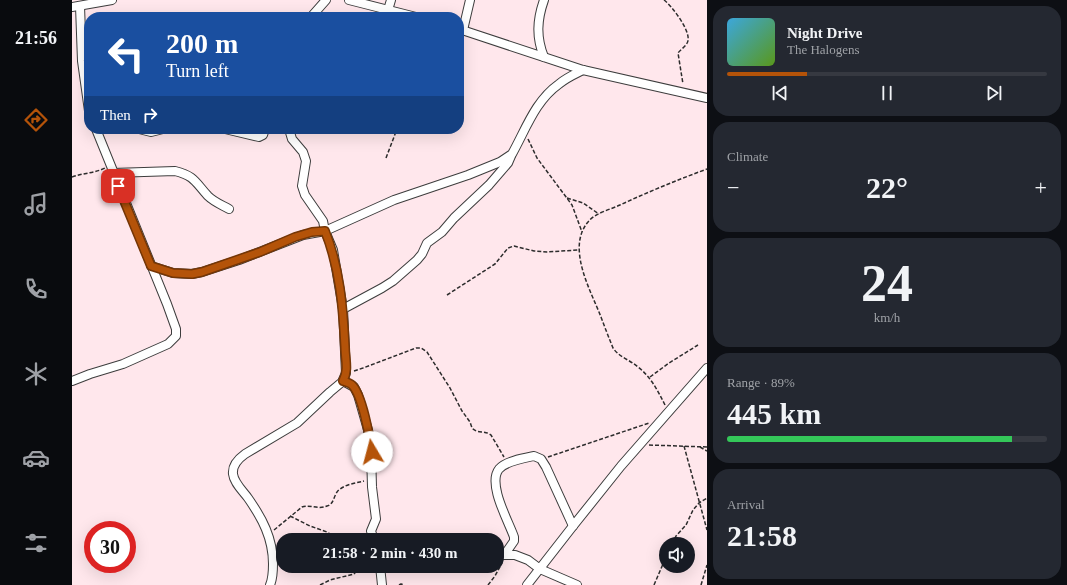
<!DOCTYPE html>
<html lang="en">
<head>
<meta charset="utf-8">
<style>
  :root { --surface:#171b24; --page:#242831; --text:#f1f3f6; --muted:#9ea1a6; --line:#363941; --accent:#b45309 }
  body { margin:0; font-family:Georgia,serif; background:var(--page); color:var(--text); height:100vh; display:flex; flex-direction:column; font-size:15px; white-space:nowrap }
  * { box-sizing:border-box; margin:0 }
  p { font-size:13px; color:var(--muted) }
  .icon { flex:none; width:22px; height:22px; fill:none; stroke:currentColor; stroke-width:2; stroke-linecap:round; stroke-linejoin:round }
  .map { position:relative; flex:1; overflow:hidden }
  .drawer { display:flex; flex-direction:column; gap:6px; padding:6px; background:#0d0f14; width:360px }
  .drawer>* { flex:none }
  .hud { position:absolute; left:12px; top:12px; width:380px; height:122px; border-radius:16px; box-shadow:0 4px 16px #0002; background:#1a4fa0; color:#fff; overflow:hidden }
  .buttons { position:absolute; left:587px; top:537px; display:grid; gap:8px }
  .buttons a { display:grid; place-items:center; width:36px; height:36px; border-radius:50%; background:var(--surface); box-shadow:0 4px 16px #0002; font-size:20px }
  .speed { position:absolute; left:12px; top:521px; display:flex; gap:8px; font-size:20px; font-weight:700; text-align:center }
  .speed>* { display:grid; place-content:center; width:52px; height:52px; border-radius:50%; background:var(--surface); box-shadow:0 4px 16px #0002; line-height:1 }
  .speed .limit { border:6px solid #d22; background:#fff; color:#111 }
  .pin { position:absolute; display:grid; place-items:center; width:34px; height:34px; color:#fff; margin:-17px; border-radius:8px; box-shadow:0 2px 6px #0006 }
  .me { position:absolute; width:44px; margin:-22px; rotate:352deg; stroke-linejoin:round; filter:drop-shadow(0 0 3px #0008) }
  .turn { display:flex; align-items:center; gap:14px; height:84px; padding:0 16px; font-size:18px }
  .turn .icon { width:52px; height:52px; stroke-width:2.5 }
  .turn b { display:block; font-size:28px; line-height:34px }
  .then { display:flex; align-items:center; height:38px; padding:0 16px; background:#0003; gap:8px; font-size:15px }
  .big { font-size:30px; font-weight:600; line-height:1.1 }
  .drawer .card { flex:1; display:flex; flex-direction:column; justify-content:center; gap:6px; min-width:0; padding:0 14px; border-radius:16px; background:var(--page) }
  .drawer .dial { align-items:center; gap:0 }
  .dial b { font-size:52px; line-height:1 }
  .song { display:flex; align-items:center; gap:12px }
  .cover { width:48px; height:48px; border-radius:6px; background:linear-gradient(135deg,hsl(200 70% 55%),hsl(90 70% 35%)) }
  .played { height:4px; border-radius:2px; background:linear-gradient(90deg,var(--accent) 25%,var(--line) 25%) }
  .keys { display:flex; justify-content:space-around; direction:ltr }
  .heat { display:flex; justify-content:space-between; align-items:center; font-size:22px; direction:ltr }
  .charge { height:6px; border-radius:3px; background:linear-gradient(90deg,#34c759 89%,var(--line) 0) }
  .trip { position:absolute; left:204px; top:533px; width:228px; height:40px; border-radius:16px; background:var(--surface); box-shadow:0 4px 16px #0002; font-weight:600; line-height:40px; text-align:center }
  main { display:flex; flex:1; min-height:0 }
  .tab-bar { display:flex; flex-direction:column; width:72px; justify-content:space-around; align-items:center; background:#090b0e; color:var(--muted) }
  .tab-bar .icon { width:28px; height:28px }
  .tab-bar .current { color:var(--accent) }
  .tab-bar b { font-size:18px; color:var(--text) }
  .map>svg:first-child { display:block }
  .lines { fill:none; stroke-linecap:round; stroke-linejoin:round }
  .minor-casing { stroke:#3d3d3d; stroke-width:10 }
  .path { stroke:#2c2c2c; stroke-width:1.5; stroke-dasharray:4 2; stroke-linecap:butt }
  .minor { stroke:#fff; stroke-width:8 }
  .route-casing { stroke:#753606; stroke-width:10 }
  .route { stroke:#b45309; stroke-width:7 }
</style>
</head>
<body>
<main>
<nav class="tab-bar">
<b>21:56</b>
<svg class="icon current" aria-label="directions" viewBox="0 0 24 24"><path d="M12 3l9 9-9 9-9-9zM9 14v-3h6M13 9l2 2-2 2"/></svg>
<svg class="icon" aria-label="music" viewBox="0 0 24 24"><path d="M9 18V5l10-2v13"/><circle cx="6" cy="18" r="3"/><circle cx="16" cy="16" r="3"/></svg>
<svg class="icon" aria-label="phone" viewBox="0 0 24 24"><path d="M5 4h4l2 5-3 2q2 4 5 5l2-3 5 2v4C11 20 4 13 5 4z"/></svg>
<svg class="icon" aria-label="climate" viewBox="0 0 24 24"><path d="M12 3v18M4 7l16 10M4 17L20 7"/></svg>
<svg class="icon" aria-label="car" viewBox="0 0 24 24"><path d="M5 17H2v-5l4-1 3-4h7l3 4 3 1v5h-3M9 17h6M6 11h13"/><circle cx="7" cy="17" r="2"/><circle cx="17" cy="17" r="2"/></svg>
<svg class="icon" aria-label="filters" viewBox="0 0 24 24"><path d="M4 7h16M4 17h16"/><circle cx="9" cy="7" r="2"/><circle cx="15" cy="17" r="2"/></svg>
</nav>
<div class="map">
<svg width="635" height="585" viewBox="0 0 635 585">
  <rect width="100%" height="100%" fill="#ffe7ec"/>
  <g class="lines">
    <g class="minor-casing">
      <g id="minor">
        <path d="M277,0L344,17"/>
        <path d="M8,6L10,61L17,111"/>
        <path d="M0,7L40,0"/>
        <path d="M316,10L319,0"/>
        <path d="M239,17L254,0"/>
        <path d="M387,29L511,70L635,98"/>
        <path d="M391,30L398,0"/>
        <path d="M472,57C464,37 465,20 472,0"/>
        <path d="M67,129L79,132L91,129"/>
        <path d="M153,129L187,137L191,135L193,129"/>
        <path d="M41,173L103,171C123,176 123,182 136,196C142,202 150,205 157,209"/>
        <path d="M79,266L101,273L120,274L130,272L167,260L231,235L253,231L322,200L396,175L428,162L440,154C454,129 463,101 487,84C494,78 503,74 511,70"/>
        <path d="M271,309L310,288L321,281L345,260L350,254L355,243L370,232L382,218L417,185L436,163L439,156"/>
        <path d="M0,381L18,374L51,364L96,344L104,336V329L95,304L24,129"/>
        <path d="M271,381L282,387L286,395L296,430L299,452L300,487L304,519L299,531L302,540"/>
        <path d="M385,540H387"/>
        <path d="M433,554L442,541V537C437,522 415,484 427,469C434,461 452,458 462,456L469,459L474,467L501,526"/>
        <path d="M425,555H443L456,560L468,569L505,585"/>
        <path d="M308,566L310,585"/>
        <path d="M198,585C201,578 201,571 201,564C201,538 190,518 176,498C171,491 162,483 161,474C160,465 166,459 173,454L225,423L258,392L270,382L274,373L271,309L261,250L253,231L251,221L233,195L230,186L234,161L231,152L220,139L217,129"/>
        <path d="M455,585L501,526L549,466L635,368"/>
      </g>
    </g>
    <g class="path">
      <path d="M592,0C600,6 618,30 616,40C616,45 609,49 606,53L611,84"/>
      <path d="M456,139L465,158L500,205L510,232"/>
      <path d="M314,158L325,129"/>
      <path d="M0,177C11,173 23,173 33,168"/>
      <path d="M495,198L511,203L527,214"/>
      <path d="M375,295L423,264L436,248L442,246L462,251L475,252L507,250"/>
      <path d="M282,371L291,368L344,348H349L355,352L378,388L390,411L398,422L400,428C405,434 413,430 419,435L432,457"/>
      <path d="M578,377L597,363L626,345"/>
      <path d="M593,405C586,391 579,377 566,367C558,360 547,357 541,348C537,338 533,328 529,317C519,291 494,248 516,222C523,213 537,210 548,205C576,192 605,180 635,169"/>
      <path d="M577,445L635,447"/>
      <path d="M612,446L635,530"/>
      <path d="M628,447L635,451"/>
      <path d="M476,457L577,423"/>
      <path d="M218,516L238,526L255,532L267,540"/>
      <path d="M202,530L230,507C238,504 246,510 255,506C263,504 261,494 268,489C275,484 284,483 292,481"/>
      <path d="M600,544L604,536L614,525L621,510L627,503L635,498"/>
      <path d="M248,585L258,580L282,574L288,566"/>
      <path d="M327,585L329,584L332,585"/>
      <path d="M416,585L423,576L430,563"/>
      <path d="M582,585L594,557"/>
      <path d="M629,585L635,565"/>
    </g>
    <use href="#minor" class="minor"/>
  </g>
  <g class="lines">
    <g class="route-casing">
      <path id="route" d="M46,186L79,266L101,273L120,274L130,272L188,252L223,237L240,232L253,231C268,269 271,307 273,347C273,359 277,370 271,381C274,382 278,383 280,385C290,394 298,438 300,452"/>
    </g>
    <use href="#route" class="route"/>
  </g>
</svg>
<div class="buttons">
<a><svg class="icon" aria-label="sound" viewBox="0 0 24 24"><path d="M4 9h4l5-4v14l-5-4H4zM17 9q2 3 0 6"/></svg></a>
</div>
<div class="speed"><div class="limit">30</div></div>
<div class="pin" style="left:46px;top:186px;background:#d93025"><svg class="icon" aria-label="arrive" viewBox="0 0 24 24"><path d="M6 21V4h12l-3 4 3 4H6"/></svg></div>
<svg class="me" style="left:300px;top:452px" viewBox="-20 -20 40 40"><circle r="19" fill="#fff"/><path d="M0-13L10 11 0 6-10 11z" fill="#b45309"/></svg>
<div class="trip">21:58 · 2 min · 430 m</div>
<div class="hud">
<div class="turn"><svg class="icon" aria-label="left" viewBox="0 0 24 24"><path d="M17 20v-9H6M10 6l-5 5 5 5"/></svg><div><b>200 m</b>Turn left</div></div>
<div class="then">Then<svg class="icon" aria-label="right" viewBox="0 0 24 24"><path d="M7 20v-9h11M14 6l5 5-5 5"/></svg></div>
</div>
</div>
<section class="drawer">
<div class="card">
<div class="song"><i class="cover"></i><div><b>Night Drive</b><p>The Halogens</p></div></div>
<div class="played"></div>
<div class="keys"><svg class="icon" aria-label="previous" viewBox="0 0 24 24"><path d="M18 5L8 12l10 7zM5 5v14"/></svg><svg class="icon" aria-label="pause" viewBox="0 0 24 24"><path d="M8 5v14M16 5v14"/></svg><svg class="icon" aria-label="next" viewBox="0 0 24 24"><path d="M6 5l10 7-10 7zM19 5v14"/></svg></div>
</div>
<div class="card"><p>Climate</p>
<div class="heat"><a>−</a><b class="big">22°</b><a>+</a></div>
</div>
<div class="card dial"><b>24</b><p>km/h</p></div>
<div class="card"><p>Range · 89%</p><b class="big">445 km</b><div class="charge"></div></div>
<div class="card"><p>Arrival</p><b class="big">21:58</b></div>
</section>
</main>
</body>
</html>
